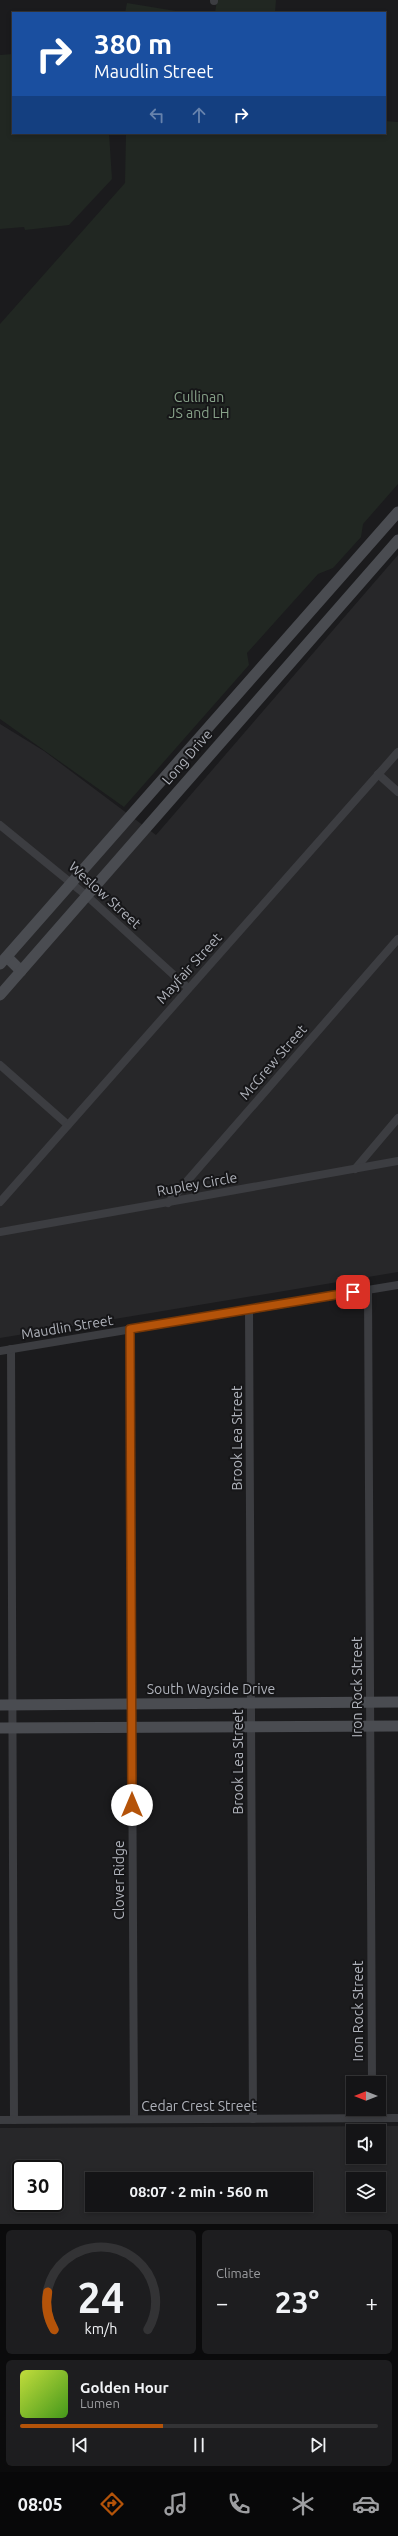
<!DOCTYPE html>
<html lang="en">
<head>
<meta charset="utf-8">
<style>
  :root { --surface:#141416; --page:#1d1d1f; --text:#f1f3f6; --muted:#9d9ea1; --line:#333335; --accent:#b45309 }
  body { margin:0; font-family:Ubuntu,sans-serif; background:var(--page); color:var(--text); height:100vh; display:flex; flex-direction:column; font-size:15px; white-space:nowrap }
  * { box-sizing:border-box; margin:0 }
  p { font-size:13px; color:var(--muted) }
  .icon { flex:none; width:22px; height:22px; fill:none; stroke:currentColor; stroke-width:2; stroke-linecap:round; stroke-linejoin:round }
  .map { position:relative; height:2224px; overflow:hidden }
  .sheet { display:flex; flex-direction:column; gap:6px; padding:6px; background:#0b0b0c; flex:1 }
  .sheet>* { flex:none }
  .top-card { position:absolute; left:12px; top:12px; width:374px; height:122px; border-radius:0px; box-shadow:0 2px 6px #0003,0 0 0 1px var(--line); background:#1a4fa0; color:#fff; overflow:hidden }
  .needle { width:26px; rotate:270deg }
  .buttons { position:absolute; left:346px; top:2076px; display:grid; gap:8px }
  .buttons a { display:grid; place-items:center; width:40px; height:40px; border-radius:0px; background:var(--surface); box-shadow:0 2px 6px #0003,0 0 0 1px var(--line); font-size:20px }
  .speed { position:absolute; left:12px; top:2160px; display:flex; gap:8px; font-size:20px; font-weight:700; text-align:center }
  .speed>* { display:grid; place-content:center; width:52px; height:52px; border-radius:50%; background:var(--surface); box-shadow:0 2px 6px #0003,0 0 0 1px var(--line); line-height:1 }
  .speed .limit { border:2px solid #111; border-radius:6px; background:#fff; color:#111 }
  .pin { position:absolute; display:grid; place-items:center; width:34px; height:34px; color:#fff; margin:-17px; border-radius:8px; box-shadow:0 2px 6px #0006 }
  .me { position:absolute; width:44px; margin:-22px; rotate:0deg; stroke-linejoin:round; filter:drop-shadow(0 0 3px #0008) }
  .turn { display:flex; align-items:center; gap:14px; height:84px; padding:0 16px; font-size:18px }
  .turn .icon { width:52px; height:52px; stroke-width:2.5 }
  .turn b { display:block; font-size:28px; line-height:34px }
  .lanes { display:flex; align-items:center; height:38px; padding:0 16px; background:#0003; justify-content:center; gap:20px; direction:ltr }
  .lanes .off { opacity:.35 }
  .big { font-size:30px; font-weight:700; line-height:1.1 }
  .sheet .widget { flex:1; display:flex; flex-direction:column; justify-content:center; gap:6px; min-width:0; padding:0 14px; border-radius:6px; background:var(--page) }
  .sheet .dial { align-items:center; gap:0 }
  .dial svg { height:104px; overflow:visible; fill:none; stroke:var(--line); stroke-width:7; stroke-linecap:round; text-anchor:middle }
  .dial text { fill:var(--text); stroke:none }
  .song { display:flex; align-items:center; gap:12px }
  .cover { width:48px; height:48px; border-radius:6px; background:linear-gradient(135deg,hsl(70 70% 55%),hsl(100 70% 35%)) }
  .played { height:4px; border-radius:2px; background:linear-gradient(90deg,var(--accent) 40%,var(--line) 40%) }
  .keys { display:flex; justify-content:space-around; direction:ltr }
  .heat { display:flex; justify-content:space-between; align-items:center; font-size:22px; direction:ltr }
  .sheet .tiles { flex:1; display:grid; gap:6px; grid-template-columns:1fr 1fr }
  .widget:last-child { grid-column:span 2 }
  .trip { position:absolute; left:85px; top:2172px; width:228px; height:40px; border-radius:0px; background:var(--surface); box-shadow:0 2px 6px #0003,0 0 0 1px var(--line); font-weight:700; line-height:40px; text-align:center }
  .tabs { display:flex; height:64px; justify-content:space-around; align-items:center; background:#080809; color:var(--muted) }
  .tabs .icon { width:28px; height:28px }
  .tabs .active { color:var(--accent) }
  .tabs b { font-size:18px; color:var(--text) }
  .map>svg:first-child { display:block }
  .built { fill:#272729; fill-rule:evenodd }
  .green { fill:#212722 }
  .lines { fill:none; stroke-linecap:round; stroke-linejoin:round }
  .street { stroke:#3c3d41; stroke-width:8 }
  .secondary { stroke:#4a4c51; stroke-width:11 }
  .route-casing { stroke:#753606; stroke-width:10 }
  .route { stroke:#b45309; stroke-width:7 }
  .labels { text-anchor:middle; dominant-baseline:central; stroke-width:4; stroke-linejoin:round; paint-order:stroke }
  .park-label { font-size:14px; fill:#88a38a; stroke:#161618 }
  .street-label { font-size:14px; fill:#afb2ba; stroke:#161618 }
</style>
</head>
<body>
<div class="map">
<svg width="398" height="2224" viewBox="0 0 398 2224">
  <rect width="100%" height="100%" fill="#1b1b1d"/>
  <g class="built">
    <path d="M398,555V1272L0,1338V724L44,751L156,835Z"/>
    <path d="M398,2126V2224H0V2128ZM353,2131H379V2157H353ZM21,2169H55V2203H21ZM92,2179H306V2205H92ZM353,2179H379V2205H353Z"/>
  </g>
  <g class="green">
    <path d="M217,0H276L275,13H215Z"/>
    <path d="M127,3L188,13H125Z"/>
    <path d="M13,54V133H109L112,179L69,225L25,230L24,227L0,229V55Z"/>
    <path d="M385,121L398,122V484L363,524L361,537L333,568L318,574L247,653L249,665L124,807L0,719V324L125,183L126,133H385Z"/>
  </g>
  <g class="lines">
    <g class="street">
      <path d="M214,1V0"/>
      <path d="M378,774L398,792"/>
      <path d="M0,825L87,896L188,988"/>
      <path d="M0,1065L68,1125"/>
      <path d="M355,1169L398,1118"/>
      <path d="M0,1202L398,752"/>
      <path d="M168,1203L398,939"/>
      <path d="M0,1232L398,1161"/>
      <path d="M368,1290L372,2083"/>
      <path d="M249,1309L253,2119"/>
      <path d="M130,1329L134,2119"/>
      <path d="M11,1349L14,2120"/>
      <path d="M0,1351L398,1285"/>
      <path d="M372,2109V2118"/>
      <path d="M0,2120L398,2118"/>
    </g>
    <g class="secondary">
      <path d="M7,957L21,971"/>
      <path d="M0,964L398,512"/>
      <path d="M0,995L398,540"/>
      <path d="M0,1705L398,1702"/>
      <path d="M0,1728L398,1726"/>
    </g>
  </g>
  <g class="lines">
    <g class="route-casing">
      <path id="route" d="M132,1805L130,1329L353,1292"/>
    </g>
    <use href="#route" class="route"/>
  </g>
  <g class="labels">
    <g class="park-label">
      <text x="199" y="397">Cullinan<tspan x="199" dy="16">JS and LH</tspan></text>
    </g>
    <g class="street-label">
      <text transform="translate(187 757) rotate(-49)">Long Drive</text>
      <text transform="translate(105 895) rotate(42)">Weslow Street</text>
      <text transform="translate(189 968) rotate(-48)">Mayfair Street</text>
      <text transform="translate(273 1062) rotate(-49)">McGrew Street</text>
      <text transform="translate(197 1184) rotate(-10)">Rupley Circle</text>
      <text transform="translate(67 1327) rotate(-9)">Maudlin Street</text>
      <text transform="translate(237 1438) rotate(-90)">Brook Lea Street</text>
      <text transform="translate(357 1687) rotate(-90)">Iron Rock Street</text>
      <text x="211" y="1689">South Wayside Drive</text>
      <text transform="translate(238 1762) rotate(-90)">Brook Lea Street</text>
      <text transform="translate(119 1880) rotate(-90)">Clover Ridge</text>
      <text transform="translate(358 2011) rotate(-90)">Iron Rock Street</text>
      <text x="199" y="2106">Cedar Crest Street</text>
    </g>
  </g>
</svg>
<div class="buttons">
<a><svg class="needle" viewBox="-14 -14 28 28"><path d="M0-13l5 13h-10z" fill="#e53935"/><path d="M0 13l5-13h-10z" fill="#9d9ea1"/></svg></a>
<a><svg class="icon" aria-label="sound" viewBox="0 0 24 24"><path d="M4 9h4l5-4v14l-5-4H4zM17 9q2 3 0 6"/></svg></a>
<a><svg class="icon" aria-label="layers" viewBox="0 0 24 24"><path d="M12 4l9 5-9 5-9-5zM3 14l9 5 9-5"/></svg></a>
</div>
<div class="speed"><div class="limit">30</div></div>
<div class="pin" style="left:353px;top:1292px;background:#d93025"><svg class="icon" aria-label="arrive" viewBox="0 0 24 24"><path d="M6 21V4h12l-3 4 3 4H6"/></svg></div>
<svg class="me" style="left:132px;top:1805px" viewBox="-20 -20 40 40"><circle r="19" fill="#fff"/><path d="M0-13L10 11 0 6-10 11z" fill="#b45309"/></svg>
<div class="trip">08:07 · 2 min · 560 m</div>
<div class="top-card">
<div class="turn"><svg class="icon" aria-label="right" viewBox="0 0 24 24"><path d="M7 20v-9h11M14 6l5 5-5 5"/></svg><div><b>380 m</b>Maudlin Street</div></div>
<div class="lanes"><svg class="icon off" aria-label="left" viewBox="0 0 24 24"><path d="M17 20v-9H6M10 6l-5 5 5 5"/></svg><svg class="icon off" aria-label="ahead" viewBox="0 0 24 24"><path d="M12 20V5M6 11l6-6 6 6"/></svg><svg class="icon" aria-label="right" viewBox="0 0 24 24"><path d="M7 20v-9h11M14 6l5 5-5 5"/></svg></div>
</div>
</div>
<section class="sheet">
<div class="tiles">
<div class="widget dial"><svg viewBox="0 0 100 80">
<path d="M14 69A42 42 0 1 1 86 69"/>
<path d="M14 69A42 42 0 0 1 9 40" stroke="#b45309"/>
<text x="50" y="56" font-size="32" font-weight="700">24</text>
<text x="50" y="72" font-size="11">km/h</text>
</svg></div>
<div class="widget"><p>Climate</p>
<div class="heat"><a>−</a><b class="big">23°</b><a>+</a></div>
</div>
<div class="widget">
<div class="song"><i class="cover"></i><div><b>Golden Hour</b><p>Lumen</p></div></div>
<div class="played"></div>
<div class="keys"><svg class="icon" aria-label="previous" viewBox="0 0 24 24"><path d="M18 5L8 12l10 7zM5 5v14"/></svg><svg class="icon" aria-label="pause" viewBox="0 0 24 24"><path d="M8 5v14M16 5v14"/></svg><svg class="icon" aria-label="next" viewBox="0 0 24 24"><path d="M6 5l10 7-10 7zM19 5v14"/></svg></div>
</div>
</div>
</section>
<nav class="tabs">
<b>08:05</b>
<svg class="icon active" aria-label="directions" viewBox="0 0 24 24"><path d="M12 3l9 9-9 9-9-9zM9 14v-3h6M13 9l2 2-2 2"/></svg>
<svg class="icon" aria-label="music" viewBox="0 0 24 24"><path d="M9 18V5l10-2v13"/><circle cx="6" cy="18" r="3"/><circle cx="16" cy="16" r="3"/></svg>
<svg class="icon" aria-label="phone" viewBox="0 0 24 24"><path d="M5 4h4l2 5-3 2q2 4 5 5l2-3 5 2v4C11 20 4 13 5 4z"/></svg>
<svg class="icon" aria-label="climate" viewBox="0 0 24 24"><path d="M12 3v18M4 7l16 10M4 17L20 7"/></svg>
<svg class="icon" aria-label="car" viewBox="0 0 24 24"><path d="M5 17H2v-5l4-1 3-4h7l3 4 3 1v5h-3M9 17h6M6 11h13"/><circle cx="7" cy="17" r="2"/><circle cx="17" cy="17" r="2"/></svg>
</nav>
</body>
</html>
